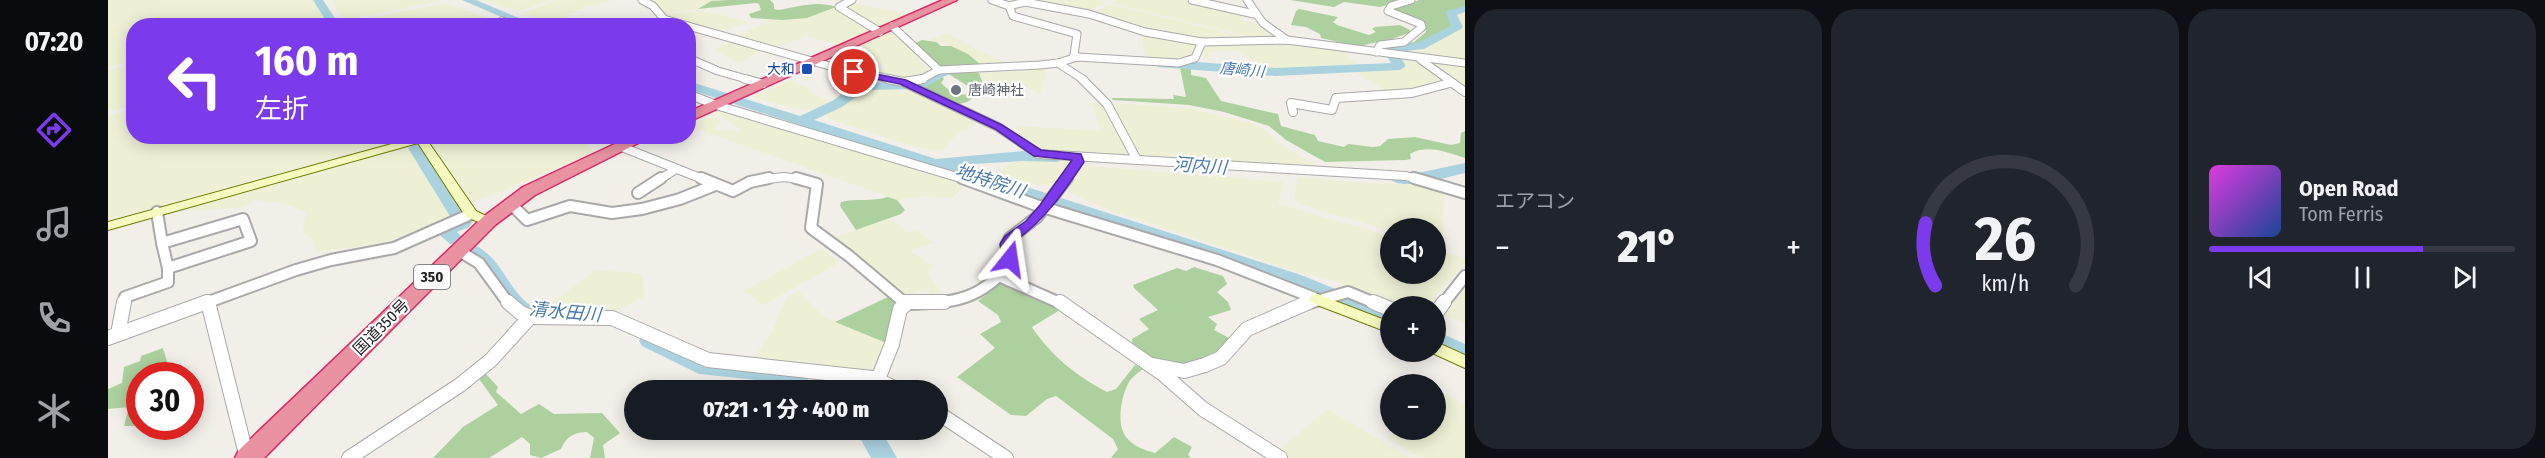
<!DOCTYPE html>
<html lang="ja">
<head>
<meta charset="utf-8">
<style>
  :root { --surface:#171b24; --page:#20242c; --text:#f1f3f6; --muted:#9ea1a6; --line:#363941; --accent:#7c3aed }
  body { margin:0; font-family:"Fira Sans Condensed","Noto Sans JP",sans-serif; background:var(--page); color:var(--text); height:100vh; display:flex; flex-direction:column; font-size:22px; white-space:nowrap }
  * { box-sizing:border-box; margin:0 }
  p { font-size:20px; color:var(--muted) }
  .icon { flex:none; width:33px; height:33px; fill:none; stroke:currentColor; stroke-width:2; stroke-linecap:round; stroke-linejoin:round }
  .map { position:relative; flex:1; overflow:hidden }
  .side { display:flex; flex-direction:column; gap:9px; padding:9px; background:#0d0f14; width:1080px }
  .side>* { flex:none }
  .hud { position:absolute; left:18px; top:18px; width:570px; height:126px; border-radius:24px; box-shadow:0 3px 15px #0003; background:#7c3aed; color:#fff; overflow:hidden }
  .tools { position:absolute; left:1272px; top:218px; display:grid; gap:12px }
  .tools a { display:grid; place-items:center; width:66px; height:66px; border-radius:50%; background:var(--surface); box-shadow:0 3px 15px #0003; font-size:30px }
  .speed { position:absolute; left:18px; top:362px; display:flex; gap:12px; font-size:30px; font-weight:700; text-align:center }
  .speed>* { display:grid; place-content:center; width:78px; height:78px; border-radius:50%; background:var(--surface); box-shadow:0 3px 15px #0003; line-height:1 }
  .speed .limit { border:9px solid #d22; background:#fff; color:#111 }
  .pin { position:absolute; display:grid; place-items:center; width:51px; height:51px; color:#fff; margin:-26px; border:3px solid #fff; border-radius:50%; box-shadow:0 2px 6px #0007 }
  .me { position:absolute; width:66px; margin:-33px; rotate:15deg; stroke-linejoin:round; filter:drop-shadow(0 0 4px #0008) }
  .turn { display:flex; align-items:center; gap:21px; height:126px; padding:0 30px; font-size:27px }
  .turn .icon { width:78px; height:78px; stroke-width:2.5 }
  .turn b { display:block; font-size:42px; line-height:51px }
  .big { font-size:45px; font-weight:800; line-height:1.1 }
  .side .tile { flex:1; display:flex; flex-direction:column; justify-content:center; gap:9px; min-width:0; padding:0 21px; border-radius:24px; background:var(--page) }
  .side .dial { align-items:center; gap:0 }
  .dial svg { height:156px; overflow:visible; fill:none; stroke:var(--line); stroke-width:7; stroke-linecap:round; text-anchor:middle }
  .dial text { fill:var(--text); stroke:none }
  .song { display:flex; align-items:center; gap:18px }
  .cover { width:72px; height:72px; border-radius:9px; background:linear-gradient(135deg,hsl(300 70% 55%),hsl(220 70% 35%)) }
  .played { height:6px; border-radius:3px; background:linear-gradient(90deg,var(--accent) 70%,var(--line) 70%) }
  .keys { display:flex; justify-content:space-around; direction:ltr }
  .heat { display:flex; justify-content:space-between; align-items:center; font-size:33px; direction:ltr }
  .side .tiles { flex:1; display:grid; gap:9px; grid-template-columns:repeat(3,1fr) }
  .trip { position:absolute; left:516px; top:380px; width:324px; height:60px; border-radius:30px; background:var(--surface); box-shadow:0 3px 15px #0003; font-weight:800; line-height:60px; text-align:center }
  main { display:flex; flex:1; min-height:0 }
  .tab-bar { display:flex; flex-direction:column; width:108px; justify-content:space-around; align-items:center; background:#090b0e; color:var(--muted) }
  .tab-bar .icon { width:42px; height:42px }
  .tab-bar .current { color:var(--accent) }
  .tab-bar b { font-size:27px; color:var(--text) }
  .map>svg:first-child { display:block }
  .farmland { fill:#eef0d5 }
  .forest { fill:#add19e }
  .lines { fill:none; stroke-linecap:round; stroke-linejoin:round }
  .river { fill:#aad3df; fill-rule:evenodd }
  .street-far3-casing { stroke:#a9a9a9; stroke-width:9 }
  .street-far2-casing { stroke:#a9a9a9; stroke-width:10 }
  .street-far1-casing { stroke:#a9a9a9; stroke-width:14 }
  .street-casing { stroke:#a9a9a9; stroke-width:16 }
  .secondary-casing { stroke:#707d05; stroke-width:2 }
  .highway-casing { stroke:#dc2a67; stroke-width:3 }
  .street-far3 { stroke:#fff; stroke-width:7 }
  .street-far2 { stroke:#fff; stroke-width:8 }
  .street-far1 { stroke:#fff; stroke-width:10 }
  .street { stroke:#fff; stroke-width:14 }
  .secondary { fill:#f7fabf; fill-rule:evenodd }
  .highway { fill:#e892a2; fill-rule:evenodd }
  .route { fill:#7c3aed; stroke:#51269a; stroke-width:1.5 }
  .transit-dot { fill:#1a4fb4; stroke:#fff; stroke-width:2 }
  .worship-dot { fill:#6b7280; stroke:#fff; stroke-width:2 }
  .labels { text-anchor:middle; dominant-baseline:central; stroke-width:4.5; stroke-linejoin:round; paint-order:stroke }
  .far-transit-label { font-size:14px; fill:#164399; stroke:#fff; text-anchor:end }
  .far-worship-label { font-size:14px; fill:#5b616d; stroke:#fff; text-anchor:start }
  .far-water-label { font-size:15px; font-style:italic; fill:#4a7aab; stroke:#fff }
  .shield { fill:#fff; stroke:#646464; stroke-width:1.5 }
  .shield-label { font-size:15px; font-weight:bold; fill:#222 }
  .street-label { font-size:16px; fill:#222; stroke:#fff }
  .water-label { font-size:18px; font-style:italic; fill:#4a7aab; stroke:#fff }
</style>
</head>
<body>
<main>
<nav class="tab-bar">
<b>07:20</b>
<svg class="icon current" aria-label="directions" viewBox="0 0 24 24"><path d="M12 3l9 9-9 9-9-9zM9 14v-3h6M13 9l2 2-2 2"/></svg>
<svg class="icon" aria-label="music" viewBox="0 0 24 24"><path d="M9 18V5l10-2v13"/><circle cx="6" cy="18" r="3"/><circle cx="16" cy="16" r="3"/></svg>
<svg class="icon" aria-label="phone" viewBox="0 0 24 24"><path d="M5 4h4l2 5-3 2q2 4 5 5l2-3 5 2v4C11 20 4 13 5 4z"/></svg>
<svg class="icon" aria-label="climate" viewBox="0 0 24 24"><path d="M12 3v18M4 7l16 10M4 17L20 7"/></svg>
</nav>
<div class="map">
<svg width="1357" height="458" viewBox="0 0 1357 458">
  <rect width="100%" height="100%" fill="#f2efe9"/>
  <g class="farmland">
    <path d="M0,0H207L222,23L208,26H26L25,62L0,67Z"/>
    <path d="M223,0H331L333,1L236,20Z"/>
    <path d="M373,0H442L411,11Z"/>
    <path d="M448,0H503L487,7L480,6L458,15L464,25H444L415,13Z"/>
    <path d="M538,0H622L603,1L590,9L553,13Z"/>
    <path d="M887,0H987L997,2L981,12L913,1L904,4Z"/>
    <path d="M1008,0H1079L1137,14L1131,20L1153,25L1172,39L1135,41L1139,36L1003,3Z"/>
    <path d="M338,3L374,16L384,22L377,26H242L239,22Z"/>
    <path d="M745,3L790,12L800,16L771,29L734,6Z"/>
    <path d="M1002,4L1136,37L1132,41L1116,42L1056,34L985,14Z"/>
    <path d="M728,7L767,30L732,46L698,36L665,49L623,37L659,23L653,20L699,18Z"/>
    <path d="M1357,9V61L1287,53L1288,50L1321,45L1352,28L1346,14Z"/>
    <path d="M594,11L595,13L603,12L641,22L610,33L556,14Z"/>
    <path d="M784,30L807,53L812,62L823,70L805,80L765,74L781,66L738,50Z"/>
    <path d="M838,33L868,49L901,64L874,66L860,54L836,43L821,40Z"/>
    <path d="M1037,33L1090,43L1086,55L1075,61L1039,59L1034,46L1035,40L1033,39Z"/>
    <path d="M624,41L656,50L631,64L605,49Z"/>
    <path d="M1175,41L1228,48L1238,52L1243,59L1256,67L1171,70L1156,68L1131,51L1104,52L1101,53L1102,58L1092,56L1097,44Z"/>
    <path d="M1287,56L1310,60L1335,81L1309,90L1281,93L1246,71L1295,68Z"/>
    <path d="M1318,60L1357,64V87L1344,81L1336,72Z"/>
    <path d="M25,64V106L0,111V69Z"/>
    <path d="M933,67L939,71L932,94L912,83L875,84L871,73L916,71Z"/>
    <path d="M682,80L704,90L701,92L725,102L703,109H688L644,97Z"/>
    <path d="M766,88L809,93L873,122L848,135L833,151L807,147L718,118L722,116L719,114L737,104L754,89Z"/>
    <path d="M983,103H998L1022,157L933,152L912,138L909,126L994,131Z"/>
    <path d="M1007,103L1086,109L1142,123L1154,127L1170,143L1213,168L1031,158L1005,105Z"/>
    <path d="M25,109L26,136H297L299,139L0,222V115Z"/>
    <path d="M613,110L724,142L857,184L845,198L814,196L789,200L581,126L603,116L615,122L607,125V130L629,131L633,129L607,113Z"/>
    <path d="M472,137L487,152L380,197L363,202L325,145L334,137Z"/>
    <path d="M300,146L346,218L276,243L209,252L205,239L194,233L198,212L177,204L145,200L137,207L77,212L78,208Z"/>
    <path d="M930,160L962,162L963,166L951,182L942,186L927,185L890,174L903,161Z"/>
    <path d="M978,166L1175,182L1170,204L1282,236V273H1328V249L1357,258V263L1319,306H1285L1227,281L1197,274L1003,211L958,191L957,188L972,167Z"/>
    <path d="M1190,177L1258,183L1316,184L1336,190L1335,245L1328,243V228H1282V231L1191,204L1186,199Z"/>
    <path d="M783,218L800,233L809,230L826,243L806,248L802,251L826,267L822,269L820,274L837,297L825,299L819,288L794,297L723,239Z"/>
    <path d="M714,249L732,262L656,305L635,291Z"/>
    <path d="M487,270L531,273L534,276L537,296L509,311L476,305L471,309H436Z"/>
    <path d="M1357,289V323L1336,315Z"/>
    <path d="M688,292H691L715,316L776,342L764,373L642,361L662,336L679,297Z"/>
    <path d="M1338,394L1357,405V458H1313L1279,438L1292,429H1328V402Z"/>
    <path d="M1220,409L1302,458H1180L1169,451Z"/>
  </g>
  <g class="forest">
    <path d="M622,0H662L666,4V9L670,10C690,7 709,0 728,7L699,18L675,20L643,18L641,14L653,10L651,4L648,3L590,9L603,1Z"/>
    <path d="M1182,0H1296L1272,7L1236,2L1226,7Z"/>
    <path d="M1311,0H1357V8L1341,13L1347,27L1311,45L1278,48L1306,42L1318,32L1317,25L1285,10Z"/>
    <path d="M1191,9L1230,17L1225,22L1229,25L1261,35L1268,32L1264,29L1267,27L1292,25L1302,30L1301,33L1284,39L1256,45V48L1213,38L1212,34L1198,27L1183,25L1188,11Z"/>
    <path d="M814,40L828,42L833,46H843L860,54L873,65L832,67L807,43Z"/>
    <path d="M1072,68L1083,69V75L1098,78L1113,101L1170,114L1173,126L1207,135L1210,141L1236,147L1240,144L1265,147L1272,146L1280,139L1307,137L1343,145L1352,143L1353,133L1357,131V158C1339,152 1319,144 1302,154L1303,159L1298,160L1217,162L1178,140L1161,126L1116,112L1081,105L1005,100L1003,98L1066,99L1065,95L1078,97Z"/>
    <path d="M865,71L871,73L875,84L881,83L882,86L859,102L851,104L802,84L827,78L832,74L836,79L833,83C843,92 847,96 861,94L859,90L863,88L839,73Z"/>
    <path d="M780,197L789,200L797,210L793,214L748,230L732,206L733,202C748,198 764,202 780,197Z"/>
    <path d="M1086,267L1115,276L1119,284L1109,292L1120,302L1123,310L1100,317L1109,324L1106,330L1127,341C1089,371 1068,374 1025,348L1024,339L1041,329L1031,319L1050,310L1026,288L1025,285L1069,268L1078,271Z"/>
    <path d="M895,281L948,302L952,310L924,327C942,355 970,377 999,392L1008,389L1027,365L1035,369C1030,373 1024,377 1021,382C1013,396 1008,424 1018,437C1026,447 1037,450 1047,453L1066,437L1084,447L1080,455L1083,458H1003L1010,449L1005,439L948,396L939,399L918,416L903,415L849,377L887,348L872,334L893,322L890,315L870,301Z"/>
    <path d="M780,297L793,305L784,343L776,342L727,322Z"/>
    <path d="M55,348L60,365L49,370V375H32V426H52H16L21,407L0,409V389L14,383L16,367L32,361L33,356Z"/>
    <path d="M378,374L390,387L388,392L413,414L431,404L446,414L494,413L512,433L495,445L497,458H482L486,438L479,432C466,432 458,437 453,449L433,458L422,455V444L414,437L381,458H325L355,427L390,405L371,379Z"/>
  </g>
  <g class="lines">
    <g class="river">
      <path d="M205,0H215L232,26H221Z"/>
      <path d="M354,0H368L430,26H414Z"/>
      <path d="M1357,6V12L1349,15L1355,27L1353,29L1316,49L1289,52L1298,66L1292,70L1167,76L1050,67L1044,63L1050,59L1167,68L1283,63L1277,53L1280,46L1309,43L1343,26L1338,13L1339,11Z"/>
      <path d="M846,66L851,67L852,70L851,73L839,75L813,89L758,90L734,107L706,120L828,159L915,151L955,154L957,157L949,162L915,161L850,165L1193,275L1282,311V326L1179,283L1099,256L580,89V81L692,116L724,101L750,83L811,81L830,70Z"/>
      <path d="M308,143L313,145L364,223L361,227L349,232L357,240L354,244H342L327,231L330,227L345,221L300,148Z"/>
      <path d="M1357,163V173C1342,176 1293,192 1283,179L1291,174H1305Z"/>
      <path d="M360,243C389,251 396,280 414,298C419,304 424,305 428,311L425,316L418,318L400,309L375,270L351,249L353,245Z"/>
      <path d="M1328,331L1357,344V361L1328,348Z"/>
      <path d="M542,333C561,339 578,354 597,358C626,365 692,359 709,390H678L659,381L591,374L534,346L531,341L534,336Z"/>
      <path d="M747,429H772L789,458H763Z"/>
    </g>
    <g class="street-far3-casing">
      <g id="street-far3">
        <path d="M534,0L545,6L556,19L580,26"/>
        <path d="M744,0L731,7L772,32"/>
        <path d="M884,0L901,6L917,2L981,14L1037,32L1094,42L1179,40L1357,63"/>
        <path d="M1084,0L1146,14"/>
        <path d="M1139,0L1155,23L1179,40"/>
        <path d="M901,6L905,16L969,34L966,55L969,57"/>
        <path d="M394,21L406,26"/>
        <path d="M580,26L725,67L787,80"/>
        <path d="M784,26L831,70"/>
        <path d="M1268,52L1272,45L1296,42L1314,27L1313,24L1280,11L1283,6L1303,0"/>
        <path d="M580,58L610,71L642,80"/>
        <path d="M1313,60L1341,80"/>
        <path d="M950,63L976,80"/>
        <path d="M812,80L831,70L932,65L950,63L969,57L1071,63L1087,58L1094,42"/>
      </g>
    </g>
    <g class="street-far2-casing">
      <g id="street-far2">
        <path d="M637,79L655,84"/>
        <path d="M780,79L795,82L815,79"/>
        <path d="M974,79L999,104L1029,160"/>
        <path d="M1339,79L1357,92"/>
        <path d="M795,82L890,127L930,154L1298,176L1311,180"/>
        <path d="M580,94L608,105L859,180"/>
        <path d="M1185,112L1183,103L1224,110L1228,98L1304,93L1342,83"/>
        <path d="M514,147L597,180"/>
        <path d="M551,180L568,169"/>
        <path d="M651,180L676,177L696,180"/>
        <path d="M957,180L971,162L969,157"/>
      </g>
    </g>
    <g class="street-far1-casing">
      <g id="street-far1">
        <path d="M593,178L625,191L642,182L661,178"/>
        <path d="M688,178L709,184L703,228L741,256L798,304"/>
        <path d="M854,178L928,205L1109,260L1209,299"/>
        <path d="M1306,178L1357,193"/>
        <path d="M530,193L553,178"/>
        <path d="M400,205L405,206L419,220L462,206L504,213L534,209L572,199L607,185"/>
        <path d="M49,212L54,243"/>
        <path d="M135,219L143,241L60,268L54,243Z"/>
        <path d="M351,251L371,263L401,304"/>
        <path d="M893,277L954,304"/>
        <path d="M100,301L101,304"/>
        <path d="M16,304L17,297L60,282V268"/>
        <path d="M95,304L188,270L223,260L286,248L363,214"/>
        <path d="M804,304C849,302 870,300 902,265L899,244L902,238L929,217L959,178"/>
        <path d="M1198,304L1240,292L1269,304"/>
        <path d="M1335,304L1357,276"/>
      </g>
    </g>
    <g class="street-casing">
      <g id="street">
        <path d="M100,302L139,458"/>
        <path d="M400,302L413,313L422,317L504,318L600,360L764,378L791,390"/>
        <path d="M796,302H836"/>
        <path d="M952,302L1055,374L1095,409L1172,458"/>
        <path d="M1265,302L1282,309"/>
        <path d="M1328,313L1336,302"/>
        <path d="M10,334L16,302"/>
        <path d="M0,338L99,302"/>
        <path d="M1045,365L1076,371L1097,365L1113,358L1139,329L1201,302"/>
        <path d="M770,379L784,344L792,309L798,304"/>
        <path d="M830,413L898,458"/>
        <path d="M241,458L352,385L383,360L422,317"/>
      </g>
    </g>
    <g class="secondary-casing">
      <g id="secondary">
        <path d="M309,137H317L368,211L388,221L386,224H376L358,217L310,143L0,230V222Z"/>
        <path d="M1209,294L1282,322V333L1204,303L1201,299L1204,295Z"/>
        <path d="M1328,342L1357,355V368L1322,352L1328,351Z"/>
      </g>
    </g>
    <g class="highway-casing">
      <g id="highway">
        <path d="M835,0H849L580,122V112Z"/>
        <path d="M524,136H544L427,195L387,225L156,458H127L131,450L375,217L415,187Z"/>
      </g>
    </g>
    <use href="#street-far3" class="street-far3"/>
    <use href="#street-far2" class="street-far2"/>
    <use href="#street-far1" class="street-far1"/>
    <use href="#street" class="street"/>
    <use href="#secondary" class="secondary"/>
    <use href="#highway" class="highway"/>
  </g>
  <path class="route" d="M743,69L798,80L894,125L933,150L973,154L976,162C956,192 937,220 907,241L909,259L907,262L902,263L894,259L892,244L897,236L918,221L932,205L964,160L926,156L887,129L792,84L743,74Z"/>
  <rect class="transit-dot" x="693" y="63" width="12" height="12" rx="3"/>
  <circle class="worship-dot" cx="848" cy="90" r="6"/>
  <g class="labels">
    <g class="far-transit-label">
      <text x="687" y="69">大和</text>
    </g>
    <g class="far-worship-label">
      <text x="860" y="90">唐崎神社</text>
    </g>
    <g class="far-water-label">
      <text transform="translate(1134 70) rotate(5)">唐崎川</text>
    </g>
    <rect class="shield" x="306" y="265" width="36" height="24" rx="4.5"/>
    <g class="shield-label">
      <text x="324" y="277">350</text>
    </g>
    <g class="street-label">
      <text transform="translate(273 327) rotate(-45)">国道350号</text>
    </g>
    <g class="water-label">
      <text transform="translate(1092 166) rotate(4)">河内川</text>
      <text transform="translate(882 181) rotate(18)">地持院川</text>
      <text transform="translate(457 312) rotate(5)">清水田川</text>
    </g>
  </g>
</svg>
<div class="tools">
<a><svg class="icon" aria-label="sound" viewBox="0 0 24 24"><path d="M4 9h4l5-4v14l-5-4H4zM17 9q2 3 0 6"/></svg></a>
<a>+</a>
<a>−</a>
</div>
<div class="speed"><div class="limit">30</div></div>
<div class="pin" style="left:746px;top:72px;background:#d93025"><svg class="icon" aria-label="arrive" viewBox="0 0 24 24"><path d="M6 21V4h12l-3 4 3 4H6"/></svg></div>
<svg class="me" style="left:902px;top:259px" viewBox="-20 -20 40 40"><path d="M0-17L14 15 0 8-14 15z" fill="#7c3aed" stroke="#fff" stroke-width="4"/></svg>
<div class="trip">07:21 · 1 分 · 400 m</div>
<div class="hud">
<div class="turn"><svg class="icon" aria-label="left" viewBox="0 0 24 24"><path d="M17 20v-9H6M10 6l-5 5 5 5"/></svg><div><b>160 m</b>左折</div></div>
</div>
</div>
<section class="side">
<div class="tiles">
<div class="tile"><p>エアコン</p>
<div class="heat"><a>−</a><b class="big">21°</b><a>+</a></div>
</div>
<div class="tile dial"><svg viewBox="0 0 100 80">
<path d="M14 69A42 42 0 1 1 86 69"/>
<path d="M14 69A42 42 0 0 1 9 37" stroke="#7c3aed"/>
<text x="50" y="56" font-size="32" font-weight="700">26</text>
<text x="50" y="72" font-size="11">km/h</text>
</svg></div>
<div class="tile">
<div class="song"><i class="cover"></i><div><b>Open Road</b><p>Tom Ferris</p></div></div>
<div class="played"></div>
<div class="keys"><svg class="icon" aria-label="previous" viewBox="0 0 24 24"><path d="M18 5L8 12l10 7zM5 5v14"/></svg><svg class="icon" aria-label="pause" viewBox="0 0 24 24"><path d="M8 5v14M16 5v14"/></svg><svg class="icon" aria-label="next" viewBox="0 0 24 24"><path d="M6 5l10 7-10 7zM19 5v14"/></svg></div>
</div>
</div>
</section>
</main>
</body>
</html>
